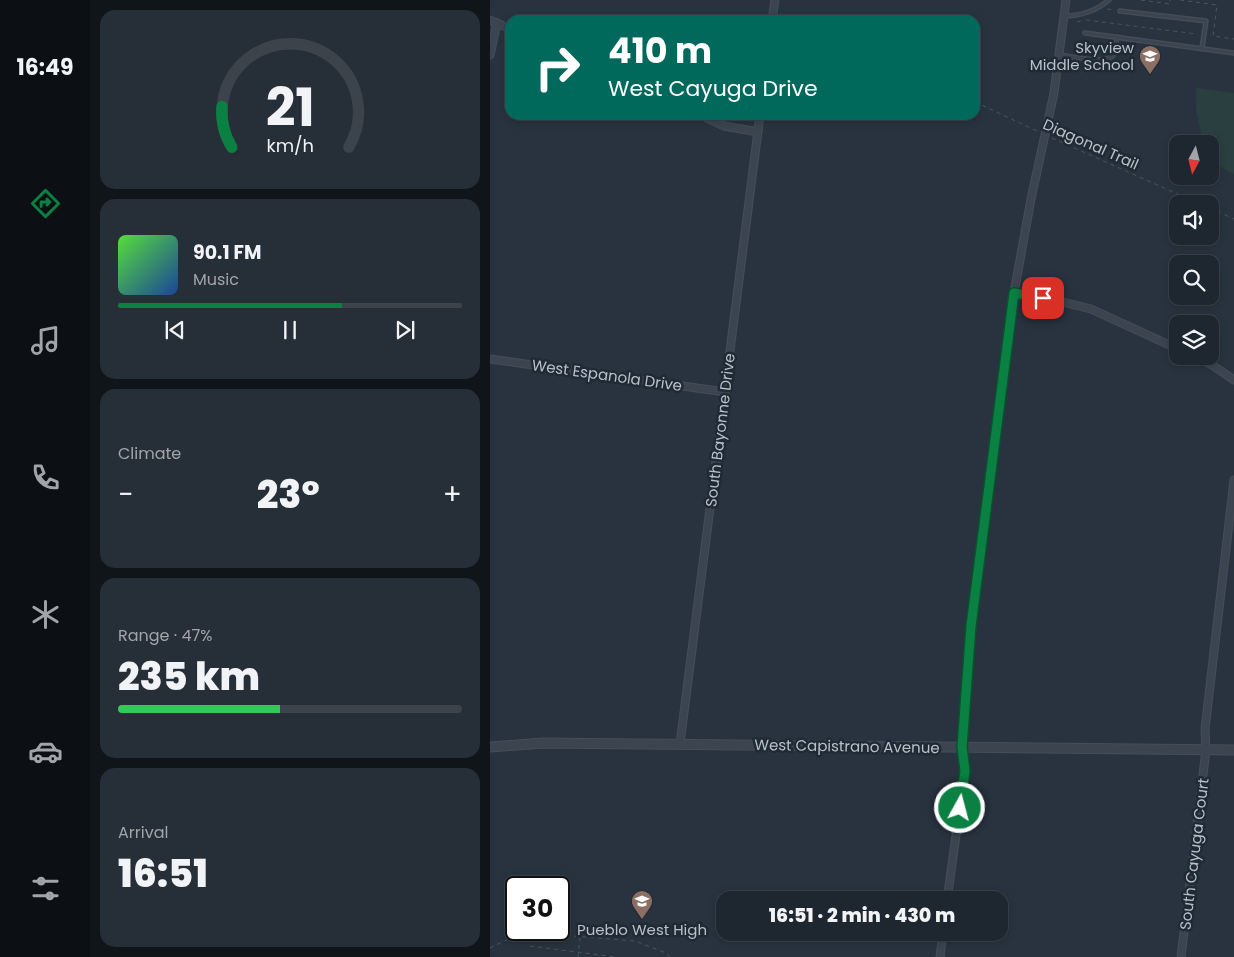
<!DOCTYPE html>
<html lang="en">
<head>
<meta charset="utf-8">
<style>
  :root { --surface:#1e262f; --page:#262e37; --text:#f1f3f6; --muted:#a1a5aa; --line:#3c434b; --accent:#0b8043 }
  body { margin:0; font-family:Poppins,sans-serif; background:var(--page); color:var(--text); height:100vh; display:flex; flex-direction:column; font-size:19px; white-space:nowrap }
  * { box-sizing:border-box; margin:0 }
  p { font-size:16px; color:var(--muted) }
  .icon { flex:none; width:28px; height:28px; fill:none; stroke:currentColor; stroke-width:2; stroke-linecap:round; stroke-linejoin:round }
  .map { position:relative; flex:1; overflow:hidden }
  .panel { display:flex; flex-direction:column; gap:10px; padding:10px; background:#10151a; width:400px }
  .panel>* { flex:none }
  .guide { position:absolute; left:15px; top:15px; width:475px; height:105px; border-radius:15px; box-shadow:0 2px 8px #0003,0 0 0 1px var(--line); background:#00695c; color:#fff; overflow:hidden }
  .needle { width:32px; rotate:187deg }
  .buttons { position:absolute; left:679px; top:135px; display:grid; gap:10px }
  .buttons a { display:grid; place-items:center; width:50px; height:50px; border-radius:10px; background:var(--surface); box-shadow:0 2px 8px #0003,0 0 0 1px var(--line); font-size:25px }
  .speed { position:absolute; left:15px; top:876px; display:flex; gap:10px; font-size:25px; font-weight:700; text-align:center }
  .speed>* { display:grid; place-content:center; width:65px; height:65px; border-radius:50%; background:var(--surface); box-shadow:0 2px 8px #0003,0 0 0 1px var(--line); line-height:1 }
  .speed .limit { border:2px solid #111; border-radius:8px; background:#fff; color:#111 }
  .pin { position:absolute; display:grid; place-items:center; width:42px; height:42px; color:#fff; margin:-21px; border-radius:10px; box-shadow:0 2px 8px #0006 }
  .me { position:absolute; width:55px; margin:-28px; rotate:7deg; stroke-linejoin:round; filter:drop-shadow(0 0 4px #0008) }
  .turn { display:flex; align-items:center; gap:18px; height:105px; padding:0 20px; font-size:22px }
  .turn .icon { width:65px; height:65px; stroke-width:2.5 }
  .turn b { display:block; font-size:35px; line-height:42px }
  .big { font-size:38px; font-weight:800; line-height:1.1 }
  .panel .widget { flex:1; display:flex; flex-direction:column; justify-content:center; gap:8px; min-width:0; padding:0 18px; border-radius:15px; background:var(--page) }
  .panel .dial { align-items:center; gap:0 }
  .dial svg { height:130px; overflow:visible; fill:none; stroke:var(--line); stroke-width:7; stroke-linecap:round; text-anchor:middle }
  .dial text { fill:var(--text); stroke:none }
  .song { display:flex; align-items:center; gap:15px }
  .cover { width:60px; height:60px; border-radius:8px; background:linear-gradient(135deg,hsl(110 70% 55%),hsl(220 70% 35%)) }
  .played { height:5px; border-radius:2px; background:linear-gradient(90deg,var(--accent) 65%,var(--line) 65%) }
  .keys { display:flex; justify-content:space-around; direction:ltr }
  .heat { display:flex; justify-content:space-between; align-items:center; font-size:28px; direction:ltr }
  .charge { height:8px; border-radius:4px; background:linear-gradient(90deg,#34c759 47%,var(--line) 0) }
  .trip { position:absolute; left:226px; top:891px; width:292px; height:50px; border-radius:15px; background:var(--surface); box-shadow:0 2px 8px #0003,0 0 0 1px var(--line); font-weight:800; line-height:50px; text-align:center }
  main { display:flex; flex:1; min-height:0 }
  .dock { display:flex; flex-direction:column; width:90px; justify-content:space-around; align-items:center; background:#0c0f13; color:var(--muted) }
  .dock .icon { width:35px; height:35px }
  .dock .current { color:var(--accent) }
  .dock b { font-size:22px; color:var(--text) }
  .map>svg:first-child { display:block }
  .green { fill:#2a3f40 }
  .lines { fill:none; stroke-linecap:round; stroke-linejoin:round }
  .service-casing { stroke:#454e58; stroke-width:5.5 }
  .minor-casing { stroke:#454e58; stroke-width:9 }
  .tertiary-casing { stroke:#454e58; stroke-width:11 }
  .path { stroke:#435858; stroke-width:1; stroke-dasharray:4 4; stroke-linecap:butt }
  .service { stroke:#3c454f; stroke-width:3 }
  .minor { stroke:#3c454f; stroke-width:7 }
  .tertiary { stroke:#3c454f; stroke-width:9 }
  .route-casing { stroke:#07532c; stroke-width:12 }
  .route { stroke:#0b8043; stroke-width:9 }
  .labels { text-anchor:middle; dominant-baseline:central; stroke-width:5; stroke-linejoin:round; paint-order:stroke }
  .poi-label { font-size:15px; fill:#b8c0c9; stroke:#202a34; text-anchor:end }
  .street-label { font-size:15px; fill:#b8c0c9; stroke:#202a34 }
</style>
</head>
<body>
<main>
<nav class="dock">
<b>16:49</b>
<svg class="icon current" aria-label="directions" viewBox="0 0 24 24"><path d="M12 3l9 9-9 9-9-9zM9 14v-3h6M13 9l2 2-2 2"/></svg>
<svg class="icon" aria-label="music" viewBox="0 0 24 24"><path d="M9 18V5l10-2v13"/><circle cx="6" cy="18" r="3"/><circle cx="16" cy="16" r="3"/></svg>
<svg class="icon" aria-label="phone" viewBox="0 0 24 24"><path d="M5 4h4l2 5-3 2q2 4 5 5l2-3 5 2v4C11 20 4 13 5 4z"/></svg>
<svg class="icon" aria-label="climate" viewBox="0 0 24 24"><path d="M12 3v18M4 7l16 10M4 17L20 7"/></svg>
<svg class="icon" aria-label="car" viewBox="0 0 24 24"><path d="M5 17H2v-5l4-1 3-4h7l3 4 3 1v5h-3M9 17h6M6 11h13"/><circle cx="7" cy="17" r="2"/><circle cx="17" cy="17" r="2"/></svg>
<svg class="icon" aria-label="filters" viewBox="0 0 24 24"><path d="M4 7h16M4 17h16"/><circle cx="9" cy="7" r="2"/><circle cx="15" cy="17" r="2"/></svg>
</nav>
<section class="panel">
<div class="widget dial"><svg viewBox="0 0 100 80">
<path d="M14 69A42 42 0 1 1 86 69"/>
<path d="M14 69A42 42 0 0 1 8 44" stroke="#0b8043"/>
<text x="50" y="56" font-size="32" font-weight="700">21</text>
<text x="50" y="72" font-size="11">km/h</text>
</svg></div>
<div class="widget">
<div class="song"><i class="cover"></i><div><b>90.1 FM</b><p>Music</p></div></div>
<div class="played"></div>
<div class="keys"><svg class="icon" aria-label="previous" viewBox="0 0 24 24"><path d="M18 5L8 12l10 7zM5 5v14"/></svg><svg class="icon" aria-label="pause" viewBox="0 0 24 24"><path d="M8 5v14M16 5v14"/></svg><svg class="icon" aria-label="next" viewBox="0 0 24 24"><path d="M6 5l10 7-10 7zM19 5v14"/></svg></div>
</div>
<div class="widget"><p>Climate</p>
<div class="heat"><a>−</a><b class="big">23°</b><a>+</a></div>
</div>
<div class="widget"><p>Range · 47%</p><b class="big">235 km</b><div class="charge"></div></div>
<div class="widget"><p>Arrival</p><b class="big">16:51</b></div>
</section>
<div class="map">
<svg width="744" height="957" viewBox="0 0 744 957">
  <rect width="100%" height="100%" fill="#28333f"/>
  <path class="green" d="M706,88L744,93V174C729,167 720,161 720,144H713L706,108Z"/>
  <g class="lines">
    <g class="service-casing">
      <g id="service">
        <path d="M630,11L716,21L712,48"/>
        <path d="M574,16C592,16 606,11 619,0"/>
        <path d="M595,33L744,53"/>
        <path d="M569,55C581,56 618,66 624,54C626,49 626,42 627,37"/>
      </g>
    </g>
    <g class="minor-casing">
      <g id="minor">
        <path d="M0,20L20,29"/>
        <path d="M282,20L285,0"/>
        <path d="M0,55L7,23"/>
        <path d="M210,115L234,126L268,132"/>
        <path d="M524,293L568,301L601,309L688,349"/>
        <path d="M703,356L722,365L744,380"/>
        <path d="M0,359L235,392"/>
        <path d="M190,744L270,115"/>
        <path d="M457,900L475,771L471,747L481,626L524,293L541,199L564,93L576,0"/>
        <path d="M450,957L453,932"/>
        <path d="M691,957L716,750L715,729L744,480"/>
      </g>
    </g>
    <g class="tertiary-casing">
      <path id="tertiary" d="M0,747L53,743L744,750"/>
    </g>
    <g class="path">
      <path d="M651,0L680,4V0"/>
      <path d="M690,0L727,5L723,36L744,39"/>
      <path d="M617,9L625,10"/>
      <path d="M292,14L305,20"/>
      <path d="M596,20L707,34"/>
      <path d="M587,22L595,20"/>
      <path d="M485,102L547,131"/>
      <path d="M562,138L710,204"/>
      <path d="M720,208L744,219"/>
      <path d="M40,946L126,957"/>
      <path d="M0,948L33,932L145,941L176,953L180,957"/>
      <path d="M88,957L90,938"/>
    </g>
    <use href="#service" class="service"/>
    <use href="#minor" class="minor"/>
    <use href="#tertiary" class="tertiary"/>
  </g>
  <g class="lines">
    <g class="route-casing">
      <path id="route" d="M470,808L475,771L472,747L481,626L524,293L553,298"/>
    </g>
    <use href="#route" class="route"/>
  </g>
  <defs>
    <g id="school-pin" transform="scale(1.125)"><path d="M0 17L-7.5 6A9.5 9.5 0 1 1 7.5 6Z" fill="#8d6e63" stroke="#202a34"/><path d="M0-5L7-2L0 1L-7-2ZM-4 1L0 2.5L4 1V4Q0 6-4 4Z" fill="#fff"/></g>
  </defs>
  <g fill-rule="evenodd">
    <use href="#school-pin" x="660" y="56"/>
    <use href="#school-pin" x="152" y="901"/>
  </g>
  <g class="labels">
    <g class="poi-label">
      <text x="644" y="47">Skyview<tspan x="644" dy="17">Middle School</tspan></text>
      <text x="152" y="929" text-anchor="middle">Pueblo West High</text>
    </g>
    <g class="street-label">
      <text transform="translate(601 144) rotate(24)">Diagonal Trail</text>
      <text transform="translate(117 375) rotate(8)">West Espanola Drive</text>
      <text transform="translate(230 430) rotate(-83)">South Bayonne Drive</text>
      <text transform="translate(357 746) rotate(1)">West Capistrano Avenue</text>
      <text transform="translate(704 854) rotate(-83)">South Cayuga Court</text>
    </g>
  </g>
</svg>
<div class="buttons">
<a><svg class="needle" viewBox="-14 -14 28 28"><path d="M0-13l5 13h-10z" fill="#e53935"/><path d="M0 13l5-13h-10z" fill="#a1a5aa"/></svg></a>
<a><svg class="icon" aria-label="sound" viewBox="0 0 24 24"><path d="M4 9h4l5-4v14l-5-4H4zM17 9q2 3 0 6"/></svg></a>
<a><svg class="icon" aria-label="search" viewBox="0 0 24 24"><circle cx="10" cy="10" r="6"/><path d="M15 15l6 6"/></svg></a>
<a><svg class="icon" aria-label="layers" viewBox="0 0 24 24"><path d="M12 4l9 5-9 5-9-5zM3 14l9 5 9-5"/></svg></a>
</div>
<div class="speed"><div class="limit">30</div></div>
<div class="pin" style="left:553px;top:298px;background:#d93025"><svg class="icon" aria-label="arrive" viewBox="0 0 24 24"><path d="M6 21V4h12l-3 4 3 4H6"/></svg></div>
<svg class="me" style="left:470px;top:808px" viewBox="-20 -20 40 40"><circle r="17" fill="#0b8043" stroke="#fff" stroke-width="3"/><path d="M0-11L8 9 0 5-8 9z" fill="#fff"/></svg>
<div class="trip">16:51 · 2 min · 430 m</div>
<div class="guide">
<div class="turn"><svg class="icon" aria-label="right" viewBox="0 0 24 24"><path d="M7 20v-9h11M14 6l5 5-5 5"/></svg><div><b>410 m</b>West Cayuga Drive</div></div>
</div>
</div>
</main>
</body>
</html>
